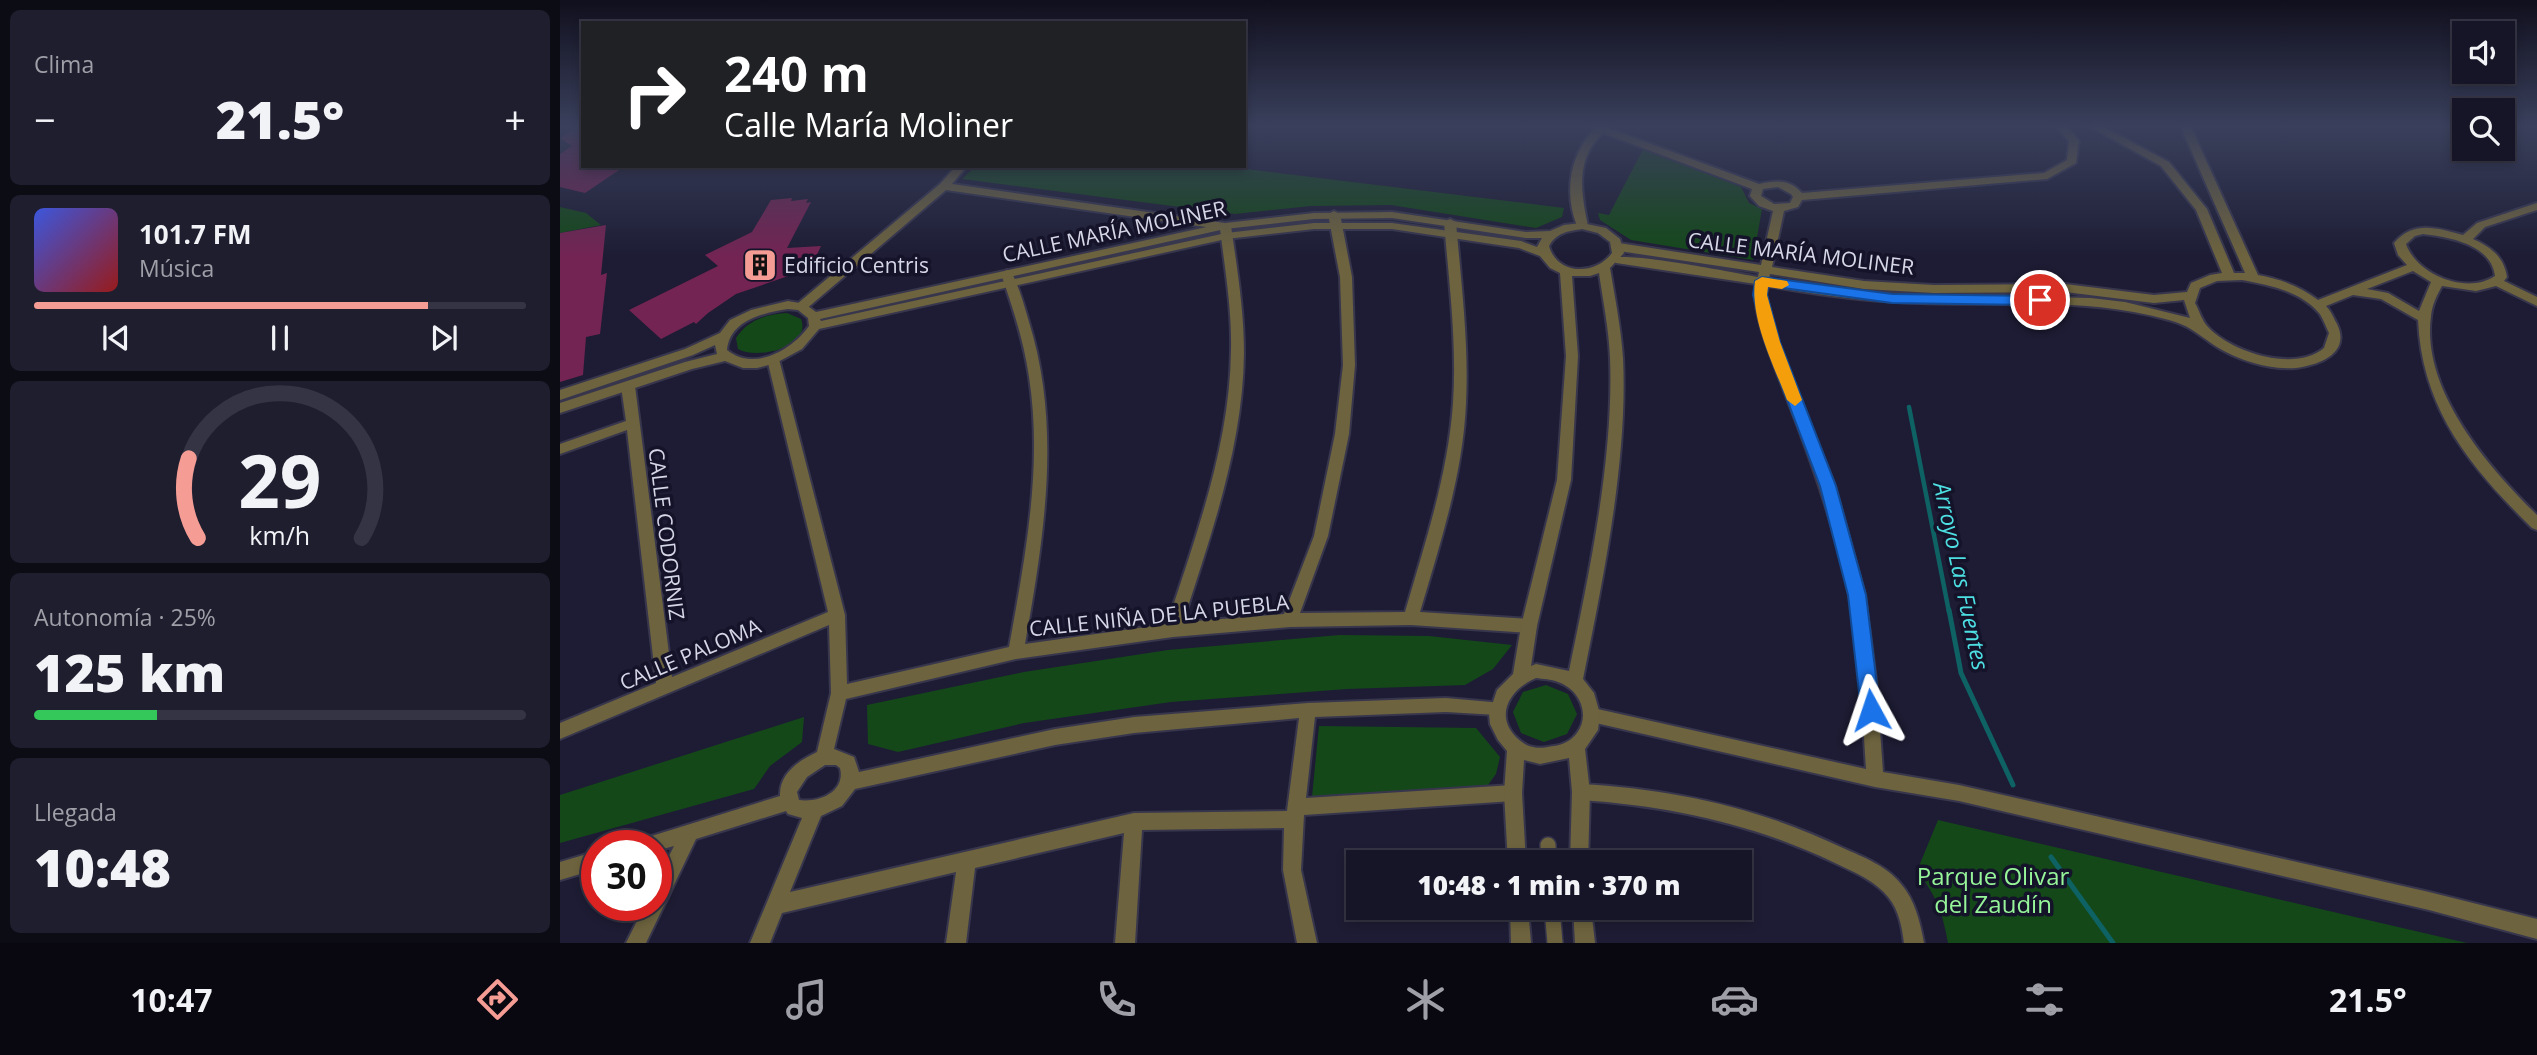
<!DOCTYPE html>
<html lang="es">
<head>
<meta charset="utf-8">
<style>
  :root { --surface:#161527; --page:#1f1e2f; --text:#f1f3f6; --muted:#9e9fa7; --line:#353444; --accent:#f59c94 }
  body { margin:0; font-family:"Open Sans",sans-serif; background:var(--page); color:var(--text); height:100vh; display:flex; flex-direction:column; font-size:26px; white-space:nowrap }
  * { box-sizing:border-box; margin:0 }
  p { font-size:23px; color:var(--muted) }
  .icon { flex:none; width:38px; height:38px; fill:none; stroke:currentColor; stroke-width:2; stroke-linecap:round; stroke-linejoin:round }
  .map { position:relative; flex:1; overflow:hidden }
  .drawer { display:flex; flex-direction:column; gap:10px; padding:10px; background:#0c0c15; width:560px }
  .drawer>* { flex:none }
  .hud { position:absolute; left:21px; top:21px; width:665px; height:147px; border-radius:0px; box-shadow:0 4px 10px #0003,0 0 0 2px var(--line); background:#202124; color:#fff; overflow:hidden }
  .buttons { position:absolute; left:1892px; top:21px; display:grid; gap:14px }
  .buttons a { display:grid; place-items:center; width:63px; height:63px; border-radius:0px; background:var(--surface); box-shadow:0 4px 10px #0003,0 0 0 2px var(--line); font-size:35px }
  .speed { position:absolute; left:21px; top:830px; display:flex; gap:14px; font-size:35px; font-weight:700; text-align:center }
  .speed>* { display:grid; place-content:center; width:91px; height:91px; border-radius:50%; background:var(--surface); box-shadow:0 4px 10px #0003,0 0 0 2px var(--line); line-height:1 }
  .speed .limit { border:10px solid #d22; background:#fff; color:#111 }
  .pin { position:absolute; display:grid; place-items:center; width:60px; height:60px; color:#fff; margin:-30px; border:4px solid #fff; border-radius:50%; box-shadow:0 2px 7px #0007 }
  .me { position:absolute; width:77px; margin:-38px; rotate:355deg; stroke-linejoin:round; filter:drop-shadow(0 0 5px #0008) }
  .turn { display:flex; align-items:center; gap:24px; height:147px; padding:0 28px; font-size:32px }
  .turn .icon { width:91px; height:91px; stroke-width:2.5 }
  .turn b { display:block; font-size:49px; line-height:60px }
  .big { font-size:52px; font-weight:800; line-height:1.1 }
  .drawer .card { flex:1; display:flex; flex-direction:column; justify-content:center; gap:10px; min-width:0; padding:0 24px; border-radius:10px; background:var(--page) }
  .drawer .dial { align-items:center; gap:0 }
  .dial svg { height:182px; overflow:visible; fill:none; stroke:var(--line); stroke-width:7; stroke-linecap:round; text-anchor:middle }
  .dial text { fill:var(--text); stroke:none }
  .song { display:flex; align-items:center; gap:21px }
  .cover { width:84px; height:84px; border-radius:10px; background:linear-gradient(135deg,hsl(230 70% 55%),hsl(0 70% 35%)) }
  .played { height:7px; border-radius:4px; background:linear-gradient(90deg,var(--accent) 80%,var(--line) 80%) }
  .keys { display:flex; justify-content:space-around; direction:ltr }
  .heat { display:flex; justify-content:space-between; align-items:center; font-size:38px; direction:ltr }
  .charge { height:10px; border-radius:5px; background:linear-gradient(90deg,#34c759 25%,var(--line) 0) }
  .trip { position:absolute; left:786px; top:850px; width:406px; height:70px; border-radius:0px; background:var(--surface); box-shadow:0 4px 10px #0003,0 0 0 2px var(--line); font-weight:800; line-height:70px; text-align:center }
  .tabs { display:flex; height:112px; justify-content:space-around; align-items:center; background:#090810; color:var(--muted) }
  .tabs .icon { width:49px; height:49px }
  .tabs .active { color:var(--accent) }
  .tabs b { font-size:32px; color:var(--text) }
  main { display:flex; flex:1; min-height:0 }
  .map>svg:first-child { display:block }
  .green { fill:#144819 }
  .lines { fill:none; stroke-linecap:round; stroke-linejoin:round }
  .stream-far1 { stroke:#0e6264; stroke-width:4.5 }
  .stream { stroke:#0e6264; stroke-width:5 }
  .building { fill:#732453 }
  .pedestrian-casing { stroke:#37364d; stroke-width:18 }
  .minor-casing { stroke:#37364d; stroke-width:4 }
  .tertiary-casing { stroke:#37364d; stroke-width:4 }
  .pedestrian { stroke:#6d633e; stroke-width:15 }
  .minor { fill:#6d633e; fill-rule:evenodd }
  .tertiary { fill:#6d633e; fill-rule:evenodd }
  .route { fill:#1a73e8; stroke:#114b97; stroke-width:2 }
  .slow { fill:#f59e0b }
  .labels { text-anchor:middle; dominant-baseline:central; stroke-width:7; stroke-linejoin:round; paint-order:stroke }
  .street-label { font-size:21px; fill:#d5d6e6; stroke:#14132a }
  .poi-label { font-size:21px; fill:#d5d6e6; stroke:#14132a; text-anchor:start }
  .water-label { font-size:23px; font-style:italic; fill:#4ddfe2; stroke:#14132a }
  .near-park-label { font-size:24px; fill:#96f499; stroke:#14132a }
</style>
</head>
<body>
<main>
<section class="drawer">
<div class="card"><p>Clima</p>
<div class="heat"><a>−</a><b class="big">21.5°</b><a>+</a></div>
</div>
<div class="card">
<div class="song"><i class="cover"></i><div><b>101.7 FM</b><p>Música</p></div></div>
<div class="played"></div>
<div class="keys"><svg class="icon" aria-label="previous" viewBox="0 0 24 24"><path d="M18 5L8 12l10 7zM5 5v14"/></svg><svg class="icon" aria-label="pause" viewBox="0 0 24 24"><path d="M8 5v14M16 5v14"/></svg><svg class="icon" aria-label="next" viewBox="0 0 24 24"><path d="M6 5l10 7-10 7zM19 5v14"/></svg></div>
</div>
<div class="card dial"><svg viewBox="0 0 100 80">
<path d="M14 69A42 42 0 1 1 86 69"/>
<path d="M14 69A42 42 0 0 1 10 34" stroke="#f59c94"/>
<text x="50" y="56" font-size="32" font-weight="700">29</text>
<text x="50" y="72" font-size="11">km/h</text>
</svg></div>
<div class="card"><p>Autonomía · 25%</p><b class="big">125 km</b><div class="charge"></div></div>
<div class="card"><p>Llegada</p><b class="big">10:48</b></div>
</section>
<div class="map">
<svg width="1977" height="943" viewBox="0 0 1977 943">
  <rect width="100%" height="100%" fill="#1d1c34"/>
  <g class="green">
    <path d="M1083,149L1181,187L1189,203L1202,209L1193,260L1071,240L1040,220L1038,213L1049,215Z"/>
    <path d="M416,166H662L1004,208L1002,217L976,228L831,205L751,206L675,214L402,179Z"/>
    <path d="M0,207L26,213L41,225L0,233Z"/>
    <path d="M227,313L241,319C252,347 197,360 178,349L176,338C187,320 207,314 227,313Z"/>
    <path d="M780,635L869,636L952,645L933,669L905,685L787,689L611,702L464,723L338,752L308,744L307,705L464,672L608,650Z"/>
    <path d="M986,685L1008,694L1017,714L1007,734L984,742L961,733L953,712L963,692Z"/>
    <path d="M244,717L242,742L210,766L194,789L0,843V795Z"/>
    <path d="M759,726L916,728L940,757L936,774L928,785L752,797Z"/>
    <path d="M1378,820L1907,943H1388C1382,911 1377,897 1357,871Z"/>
  </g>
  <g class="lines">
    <path class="stream-far1" d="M1349,407L1389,612"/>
    <g class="stream">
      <path d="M1389,610L1401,673L1453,785"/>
      <path d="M1491,857L1553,943"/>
    </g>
  </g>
  <g class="building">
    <path d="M20,125H23V166H65L25,193L0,187V154L12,146L0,138Z"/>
    <path d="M232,198L231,201L248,199L246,203L251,202L227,248L261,246L255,259H247L240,272L176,294L148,313L136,324L134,322L101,339L69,310L158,266L145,255L192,232L211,200Z"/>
    <path d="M46,225L41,275L47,273L40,334L26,337L23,375L0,382V233Z"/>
  </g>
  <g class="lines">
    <g class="pedestrian-casing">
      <g id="pedestrian">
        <path d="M988,845L989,863"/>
        <path d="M992,908L995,943"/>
      </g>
    </g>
    <g class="minor-casing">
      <g id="minor">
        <path d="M1027,125H1050L1048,128L1199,184C1216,180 1230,179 1242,193L1484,173L1507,160L1509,141L1495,125H1506L1519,141L1516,163L1487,179L1242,200L1238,207L1224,211L1212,267L1304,281L1374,285L1505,284L1594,295L1627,292L1631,283L1650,275L1662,273L1636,210L1601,166L1527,125H1540L1609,162L1647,209L1674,273H1685L1620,125H1630L1698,275C1720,279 1740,286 1758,300L1847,265L1838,255L1834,243C1854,220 1877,228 1903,235L1917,223L1977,203V210L1925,227L1913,239C1931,247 1944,257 1947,277L1944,281L1977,297V306L1936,286L1916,291L1882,286C1877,295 1872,305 1871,316C1861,390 1928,467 1977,515V530L1972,528C1911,468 1862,410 1858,320L1821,299L1793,295L1766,306C1771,311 1773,317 1777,324C1791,353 1760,365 1736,368C1707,370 1674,359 1651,343C1635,332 1628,325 1609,320C1528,297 1444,306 1361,303C1309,302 1258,295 1208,286L1206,294L1218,342L1275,486L1305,595L1317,688L1323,772L1399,785L1869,892L1977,919V939L1869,910L1399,801L1315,787L1027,721L1025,716L1027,711L1033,708L1306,769C1302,711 1301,651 1289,594C1274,524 1250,457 1224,391C1214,364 1190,311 1196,284L1056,263L1050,259C1062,250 1176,273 1198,277L1199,272L1059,251L1053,247L1059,243L1201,265L1213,211L1199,206L1190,196L1192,189L1043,133C1015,159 1021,192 1028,226L1022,229L1018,228C1004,196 1008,155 1035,129ZM1218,187L1231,194L1233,197L1230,203L1214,204L1201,196L1203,189ZM1863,234C1889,237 1931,244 1935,276C1907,295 1857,275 1846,244L1855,236ZM1853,271L1871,282L1859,311L1828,293L1807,289ZM1210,274L1304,289L1374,293L1505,292L1594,303L1624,300L1630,318L1565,302L1531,298L1328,294L1209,279ZM1682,280C1709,285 1740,291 1759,313C1763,318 1766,327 1769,333L1764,348C1735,373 1671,352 1648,327C1642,321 1639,310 1635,303L1640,288L1657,281Z"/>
        <path d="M396,166H407L392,184L665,223L671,226C677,268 684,310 684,353C683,446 651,535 623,622L724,614L754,536L775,434L783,365L780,277L768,214L774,211L780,214L792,277L795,365L789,434L768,536L740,613L845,612C865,543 888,475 893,403C897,343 889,282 884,222L890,219L896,222C901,282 909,343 906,403C903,475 880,544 860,612L969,619L975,621L977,626L975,631L969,633L851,625L730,627L613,637L456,659L286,699L274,749L294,757L299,772L495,729L574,717L748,703L886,698L943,703L945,708L943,713L937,715L886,712L755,717L746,798L953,785L959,787L962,793L959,799L953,801L744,815L741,870L757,943H737L723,870L724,828L582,830L575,943H555L564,833L415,868L406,943H386L396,872L222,913L210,943H190L242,818L228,814L226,811L136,839L86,943H66L85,905H96V882L114,846L96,851V845H79L82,839L220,796C219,774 238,761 257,752L271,693L269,625L0,739V723L96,683L67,430L0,454V444L66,421L61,386L63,383H73L75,386L112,677L268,612L207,359L213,355L219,359L285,615L287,684L449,647C465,558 483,467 469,377C464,342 453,308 441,274L447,270L451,271C459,287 464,305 469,322C502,428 484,536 465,644L607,624C636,536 670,444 671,350C672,310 665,269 660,229L386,190L245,310H237L235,307L237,304L380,184ZM739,718L727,811L574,813L230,892L261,816L282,806L295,789L495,745L574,733ZM265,765H276L280,768C286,792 259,803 239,800L237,792L247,777Z"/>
        <path d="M1021,784C1113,789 1200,808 1283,848C1303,857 1327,866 1341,884C1355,900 1360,922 1364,943H1344C1342,927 1339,911 1329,898C1316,881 1294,872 1275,863C1194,824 1110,806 1021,800L1015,798L1012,792L1015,786Z"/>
        <path d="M37,851V869L0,880V862Z"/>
      </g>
    </g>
    <g class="tertiary-casing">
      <g id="tertiary">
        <path d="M832,212L966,232L990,231L1004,225L1022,223L1046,228L1060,239L1064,253L1050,268C1055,298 1061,328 1063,358C1068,460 1043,579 1023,679L1034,693L1040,714L1038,730L1025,749L1030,792L1028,863H1010L1012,792L1009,758L980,764L964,760L962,793L966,863H948L944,793L947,751L938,740L930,724L929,714L937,690L953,674L961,626L997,480L1006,356L1000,273L990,268L980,256L959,248L832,229H754L666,239L259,329L242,349L216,363L197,368H183L165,361L132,369L0,413V403L125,362L157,354L155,345L133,355L0,400V390L125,349L160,333L170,320L191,310L228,301L245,304L256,312L665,223L754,213ZM832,218L966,238H982L977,247L961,241L832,223H754L666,233L261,321L260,319L665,229L754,219ZM1022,229L1038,233L1050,242L1052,253C1035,276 997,275 989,246C996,233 1008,231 1022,229ZM1039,273C1043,301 1049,330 1050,358C1054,458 1029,574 1009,671L976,664L971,666L977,626L1011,480L1018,356L1012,276H1030ZM228,309L238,310L248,318L249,326C232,350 194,372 167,350C170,320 203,313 228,309ZM976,678C983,679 991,679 998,682C1019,689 1031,714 1017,733C1012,740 1003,745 994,746C987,747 980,749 973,747C966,746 960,741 955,736C934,713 952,688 976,678Z"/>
        <path d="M950,908H968L971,943H951Z"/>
        <path d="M1013,908H1031L1035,943H1015Z"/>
      </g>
    </g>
    <use href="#pedestrian" class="pedestrian"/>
    <use href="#minor" class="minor"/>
    <use href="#tertiary" class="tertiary"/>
  </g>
  <linearGradient id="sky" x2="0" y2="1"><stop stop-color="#100f1d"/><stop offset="0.49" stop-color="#3a405c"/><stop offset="1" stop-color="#3a405c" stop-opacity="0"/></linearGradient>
  <rect width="1977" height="257" fill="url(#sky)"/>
  <path class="route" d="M1202,277L1332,294L1480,296L1487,300L1480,305L1332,303L1208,286L1207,295L1220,342L1276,486L1306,595L1320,710L1317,717L1311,719L1304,717L1301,710L1288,595L1260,486L1205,342L1193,295L1195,281Z"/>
  <path class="slow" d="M1202,277L1227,281L1229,285L1222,289L1208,287L1207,295L1220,342L1242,400L1235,406L1227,400C1214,365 1190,320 1195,281Z"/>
  <defs>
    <g id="building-square" transform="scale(1.75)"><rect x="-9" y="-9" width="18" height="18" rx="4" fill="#f59c94" stroke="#14132a"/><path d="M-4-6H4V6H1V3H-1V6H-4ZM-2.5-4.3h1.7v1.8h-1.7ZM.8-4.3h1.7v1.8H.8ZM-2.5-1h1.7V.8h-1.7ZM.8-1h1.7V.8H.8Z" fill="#111"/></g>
  </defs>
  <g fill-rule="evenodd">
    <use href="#building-square" x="200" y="265"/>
  </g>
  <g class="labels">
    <g class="street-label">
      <text transform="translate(554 231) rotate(-12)">CALLE MARÍA MOLINER</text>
      <text transform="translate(1241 253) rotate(7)">CALLE MARÍA MOLINER</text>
      <text transform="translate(107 534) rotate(83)">CALLE CODORNIZ</text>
      <text transform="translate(599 615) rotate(-6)">CALLE NIÑA DE LA PUEBLA</text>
      <text transform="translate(130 654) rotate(-23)">CALLE PALOMA</text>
    </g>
    <g class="poi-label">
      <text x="224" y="265">Edificio Centris</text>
    </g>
    <g class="water-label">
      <text transform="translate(1402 576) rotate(78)">Arroyo Las Fuentes</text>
    </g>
    <g class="near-park-label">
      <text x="1433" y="875">Parque Olivar<tspan x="1433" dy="28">del Zaudín</tspan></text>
    </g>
  </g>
</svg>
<div class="buttons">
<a><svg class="icon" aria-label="sound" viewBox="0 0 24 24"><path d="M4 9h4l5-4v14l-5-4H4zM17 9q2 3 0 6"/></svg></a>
<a><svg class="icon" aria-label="search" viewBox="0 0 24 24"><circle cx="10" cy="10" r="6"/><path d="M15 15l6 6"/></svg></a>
</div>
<div class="speed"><div class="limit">30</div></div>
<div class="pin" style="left:1480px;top:300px;background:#d93025"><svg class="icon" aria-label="arrive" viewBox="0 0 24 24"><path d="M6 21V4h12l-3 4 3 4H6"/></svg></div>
<svg class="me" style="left:1311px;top:710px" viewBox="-20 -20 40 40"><path d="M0-17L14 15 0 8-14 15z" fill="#1a73e8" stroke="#fff" stroke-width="4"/></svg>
<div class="trip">10:48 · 1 min · 370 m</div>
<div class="hud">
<div class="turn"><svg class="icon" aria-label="right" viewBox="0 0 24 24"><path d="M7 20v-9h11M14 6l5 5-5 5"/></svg><div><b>240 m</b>Calle María Moliner</div></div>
</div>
</div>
</main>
<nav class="tabs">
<b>10:47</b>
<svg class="icon active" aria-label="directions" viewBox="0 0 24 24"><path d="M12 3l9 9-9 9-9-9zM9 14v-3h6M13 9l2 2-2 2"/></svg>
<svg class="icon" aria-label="music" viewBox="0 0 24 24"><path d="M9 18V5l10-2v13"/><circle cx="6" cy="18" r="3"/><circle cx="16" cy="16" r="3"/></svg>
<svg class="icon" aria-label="phone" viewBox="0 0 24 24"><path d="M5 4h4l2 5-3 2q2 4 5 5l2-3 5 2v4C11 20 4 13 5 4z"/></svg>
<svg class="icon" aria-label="climate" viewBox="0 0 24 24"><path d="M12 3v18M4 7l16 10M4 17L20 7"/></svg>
<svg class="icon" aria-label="car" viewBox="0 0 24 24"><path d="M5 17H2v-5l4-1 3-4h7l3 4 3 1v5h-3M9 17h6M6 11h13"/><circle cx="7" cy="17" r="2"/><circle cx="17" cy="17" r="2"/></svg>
<svg class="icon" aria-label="filters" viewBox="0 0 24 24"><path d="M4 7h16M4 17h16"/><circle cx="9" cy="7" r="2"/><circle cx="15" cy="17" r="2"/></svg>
<b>21.5°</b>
</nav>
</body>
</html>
